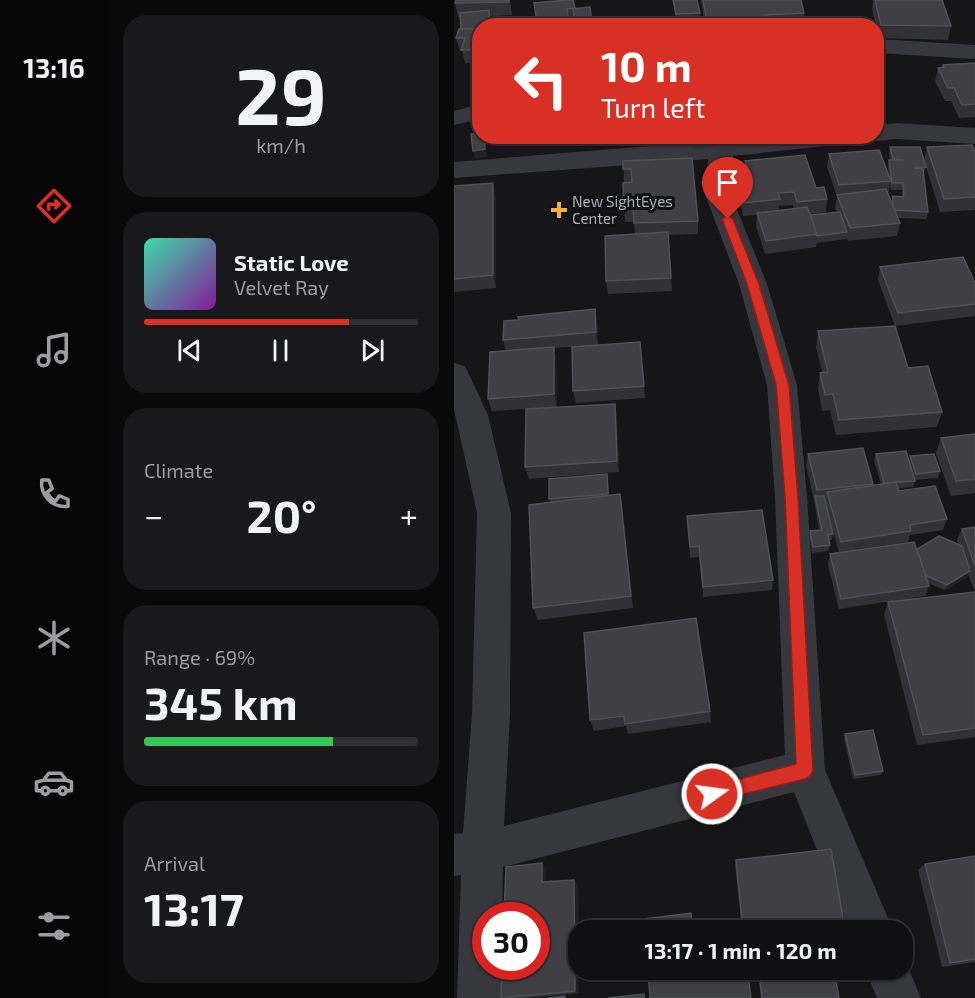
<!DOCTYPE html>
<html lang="en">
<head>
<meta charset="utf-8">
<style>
  :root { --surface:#101012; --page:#19191b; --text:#f1f3f6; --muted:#9c9d9f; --line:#303032; --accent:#d93025 }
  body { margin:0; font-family:"Exo 2",sans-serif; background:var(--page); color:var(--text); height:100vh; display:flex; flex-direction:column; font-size:22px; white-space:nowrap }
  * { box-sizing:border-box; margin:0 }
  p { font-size:20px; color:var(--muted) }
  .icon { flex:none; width:33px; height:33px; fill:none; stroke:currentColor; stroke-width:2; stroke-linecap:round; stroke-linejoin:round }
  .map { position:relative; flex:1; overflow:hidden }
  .details { display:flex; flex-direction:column; gap:15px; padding:15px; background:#09090a; width:346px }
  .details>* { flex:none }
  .hud { position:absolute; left:18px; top:18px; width:412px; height:126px; border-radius:24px; box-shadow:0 2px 4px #0004,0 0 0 2px var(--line); background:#d93025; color:#fff; overflow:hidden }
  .speed { position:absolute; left:18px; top:902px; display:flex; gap:12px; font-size:30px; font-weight:700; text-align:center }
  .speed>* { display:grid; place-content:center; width:78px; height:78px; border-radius:50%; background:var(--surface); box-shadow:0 2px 4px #0004,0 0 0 2px var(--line); line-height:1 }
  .speed .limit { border:9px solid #d22; background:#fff; color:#111 }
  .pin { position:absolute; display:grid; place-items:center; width:51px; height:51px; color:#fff; margin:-62px -26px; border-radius:50% 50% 50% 0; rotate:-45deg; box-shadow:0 0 6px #0007 }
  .pin .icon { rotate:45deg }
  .me { position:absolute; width:66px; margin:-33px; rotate:76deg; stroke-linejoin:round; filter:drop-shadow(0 0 4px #0008) }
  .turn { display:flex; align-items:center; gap:21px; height:126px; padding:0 30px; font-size:27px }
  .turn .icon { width:78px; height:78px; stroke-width:2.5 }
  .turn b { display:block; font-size:42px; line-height:51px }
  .big { font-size:45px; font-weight:700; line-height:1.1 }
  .details .tile { flex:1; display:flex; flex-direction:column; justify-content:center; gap:9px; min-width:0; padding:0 21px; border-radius:24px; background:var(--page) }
  .details .dial { align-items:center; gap:0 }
  .dial b { font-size:78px; line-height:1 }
  .song { display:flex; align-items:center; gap:18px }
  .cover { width:72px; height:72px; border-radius:9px; background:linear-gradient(135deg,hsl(160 70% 55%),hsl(290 70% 35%)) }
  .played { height:6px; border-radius:3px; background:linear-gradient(90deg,var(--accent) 75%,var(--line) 75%) }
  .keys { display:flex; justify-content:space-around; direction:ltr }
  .heat { display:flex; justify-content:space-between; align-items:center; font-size:33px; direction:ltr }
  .charge { height:9px; border-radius:4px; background:linear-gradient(90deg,#34c759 69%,var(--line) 0) }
  .trip { position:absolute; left:114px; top:920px; width:345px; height:60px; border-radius:24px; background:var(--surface); box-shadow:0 2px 4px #0004,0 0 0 2px var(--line); font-weight:700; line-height:60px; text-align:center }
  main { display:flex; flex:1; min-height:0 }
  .tabs { display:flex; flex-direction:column; width:108px; justify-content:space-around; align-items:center; background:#060607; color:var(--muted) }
  .tabs .icon { width:42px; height:42px }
  .tabs .current { color:var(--accent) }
  .tabs b { font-size:27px; color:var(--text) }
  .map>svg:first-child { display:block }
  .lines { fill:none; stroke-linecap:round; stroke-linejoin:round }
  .minor { fill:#37383d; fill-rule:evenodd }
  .wall { fill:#323236; fill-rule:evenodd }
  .shaded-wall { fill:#212124 }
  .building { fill:#3f3f44; stroke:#4f5156; stroke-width:1.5 }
  .route { fill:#d93025; stroke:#8d1f18; stroke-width:1.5 }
  .poi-dot { fill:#f2b134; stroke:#111113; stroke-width:2 }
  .labels { text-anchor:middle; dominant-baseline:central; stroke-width:6; stroke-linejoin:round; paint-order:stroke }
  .far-poi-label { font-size:15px; fill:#a8adb8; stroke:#111113; text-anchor:start }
</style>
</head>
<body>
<main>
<nav class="tabs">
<b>13:16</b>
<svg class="icon current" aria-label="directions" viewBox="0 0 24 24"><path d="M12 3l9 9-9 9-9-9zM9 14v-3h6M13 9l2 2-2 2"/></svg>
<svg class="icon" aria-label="music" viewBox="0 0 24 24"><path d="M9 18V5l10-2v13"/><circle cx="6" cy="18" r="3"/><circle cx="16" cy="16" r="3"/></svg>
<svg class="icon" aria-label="phone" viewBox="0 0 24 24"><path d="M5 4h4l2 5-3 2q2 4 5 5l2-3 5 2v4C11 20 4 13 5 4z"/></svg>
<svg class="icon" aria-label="climate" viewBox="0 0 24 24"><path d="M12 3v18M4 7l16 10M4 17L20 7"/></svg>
<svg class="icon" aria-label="car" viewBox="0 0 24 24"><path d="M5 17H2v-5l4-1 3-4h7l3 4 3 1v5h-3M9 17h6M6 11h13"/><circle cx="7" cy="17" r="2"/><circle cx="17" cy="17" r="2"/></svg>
<svg class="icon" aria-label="filters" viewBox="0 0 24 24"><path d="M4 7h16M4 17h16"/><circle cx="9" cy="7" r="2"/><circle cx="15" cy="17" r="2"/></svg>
</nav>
<section class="details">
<div class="tile dial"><b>29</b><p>km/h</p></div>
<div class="tile">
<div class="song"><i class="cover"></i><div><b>Static Love</b><p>Velvet Ray</p></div></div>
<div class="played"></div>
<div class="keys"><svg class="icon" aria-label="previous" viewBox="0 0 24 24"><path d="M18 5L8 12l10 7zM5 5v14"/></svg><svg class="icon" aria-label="pause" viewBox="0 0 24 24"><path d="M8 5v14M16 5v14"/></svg><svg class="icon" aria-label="next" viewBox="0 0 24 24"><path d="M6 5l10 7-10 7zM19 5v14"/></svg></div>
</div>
<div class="tile"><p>Climate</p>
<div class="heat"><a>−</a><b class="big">20°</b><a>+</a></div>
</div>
<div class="tile"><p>Range · 69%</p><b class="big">345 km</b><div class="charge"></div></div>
<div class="tile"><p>Arrival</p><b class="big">13:17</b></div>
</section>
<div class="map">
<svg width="521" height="998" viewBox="0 0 521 998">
  <rect width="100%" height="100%" fill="#161618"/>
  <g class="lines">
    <g class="minor">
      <path d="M423,39L521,45V59L423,53Z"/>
      <path d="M26,104V119L0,125V111Z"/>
      <path d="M443,123L521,128V144L443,139L423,141L413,136H423V125Z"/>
      <path d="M318,136H402L399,141L390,144L279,156L278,197L313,284L343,385L353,497L371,770L439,930H395L340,792L49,867L48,915H32V966H48L47,998H3L7,875L0,876V834L9,833L18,714L23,513L0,409V363L11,366L34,415L57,513L56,714L50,826L331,755L321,497L313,385L285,284L252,197L254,159L0,178V162Z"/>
      <path d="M448,953L467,998H423L411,969H448Z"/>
    </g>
  </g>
  <g class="wall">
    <path d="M2,0H56L58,15L36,16L37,26H26V63H11L8,51H6L2,38L7,29L6,17H4L1,3Z"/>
    <path d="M219,0L246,13V20L222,22Z"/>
    <path d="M247,0H347L350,13L349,26H251Z"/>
    <path d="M419,0H488L497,26L494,40L425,38L423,30V26H422L418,9Z"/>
    <path d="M80,3L121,9L136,7L138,26H84Z"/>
    <path d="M521,63V117L505,118L497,101H491L481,81L484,68L488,67L489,65Z"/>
    <path d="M423,110L431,122L429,129H423Z"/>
    <path d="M138,136H168L139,140Z"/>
    <path d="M234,136H265V140H262V147L238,148L237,142H235Z"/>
    <path d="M436,147L472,167L469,175L474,212L472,219L444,218L446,223L443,236L394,241L393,238L392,239L363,243L362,247L311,254L302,226L303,215L289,216L284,194V181L293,180L291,174V161L362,188L373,199L372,212L356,214L357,215L383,212L381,208L383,197L373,167L375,154L435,175L434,167L435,160H436L435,155ZM436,184L437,190H448V197L439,196L437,202L434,194ZM339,205L340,209L325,210V206Z"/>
    <path d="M473,147L521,152V210L486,212L470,160Z"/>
    <path d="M169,161L244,221V234L214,235L218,291L154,294L152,281L181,234L180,222H171L170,209L178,182H170Z"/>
    <path d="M0,186L42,197V288L0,292Z"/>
    <path d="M426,267L521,283V316L441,326L454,368L488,412L483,427L382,435L376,410L368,411L364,388L366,373L368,372L362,347L364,331L441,326L424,280Z"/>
    <path d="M141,309L143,322L144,345L100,348L102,359L103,407L38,411L34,399L52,351L49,340L65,320Z"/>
    <path d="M186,342L191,398L122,403L119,391Z"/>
    <path d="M161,404L163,416L165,472L75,479L71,467Z"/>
    <path d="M521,434V493L497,496L482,453L487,438Z"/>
    <path d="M354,454L419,484V485L427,484L420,460L422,454L455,460L456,456L486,471L484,478L461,480L459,487L445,488V491L493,519L489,530L456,535L454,542L385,552L377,525L379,534L378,540H375L376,545L374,551L358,553L355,537L356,531L365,530L360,500L352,466Z"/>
    <path d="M154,480L155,495L166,494L179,608L84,620L79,608L96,502L95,499Z"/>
    <path d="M233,516L319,580L318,590L249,597L245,557L236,558Z"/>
    <path d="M521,527V589H520L514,574L513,577L491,590L474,583L475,586L471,596L385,609L374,565L376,554L463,550L504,544L503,540L508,529Z"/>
    <path d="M521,592V737L463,745L430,615L434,602Z"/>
    <path d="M130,633L256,711L257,722L174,734L172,726L140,731L136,720Z"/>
    <path d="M391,734L429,771L427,775L399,779L390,738Z"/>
    <path d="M521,856V962L488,967L464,870L471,864Z"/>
    <path d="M282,860L391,930H288L281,865Z"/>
    <path d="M88,863L92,869V882L120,880L124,885L125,993L74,998H47Z"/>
    <path d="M305,971L385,998H307L304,974Z"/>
  </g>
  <g class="shaded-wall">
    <path d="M30,136L33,157L21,159L19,151Z"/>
    <path d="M39,183L42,197V288L39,275Z"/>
    <path d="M141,309L143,322L144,345L142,332Z"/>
    <path d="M100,347L102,359L103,407L100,394Z"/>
    <path d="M161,404L163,416L165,472L163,461Z"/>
    <path d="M166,494L168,508L179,608L177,596Z"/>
    <path d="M516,571L513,577L491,590L493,585Z"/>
    <path d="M88,863L92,869V887L88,882Z"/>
    <path d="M120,880L124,885L125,993L121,991Z"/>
  </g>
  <g class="building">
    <path d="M2,0H55V2L1,3Z"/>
    <path d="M113,0H119L121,8L113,9L114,17H120L119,9L136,7L138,24L125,26H95V19L93,21L83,22L80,3Z"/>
    <path d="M219,0H243L246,13L222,14Z"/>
    <path d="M249,0H347L350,13L311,15L312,20L291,21L292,24L254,26Z"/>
    <path d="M421,0H488L497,26L427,25Z"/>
    <path d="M35,10L36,26H26V29H7L6,13Z"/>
    <path d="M5,29H26V50H7L11,38H2Z"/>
    <path d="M521,63V104L508,105L500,88H494L484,68L490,67L489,65Z"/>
    <path d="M423,110H429L431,122H423Z"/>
    <path d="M26,133V136H30L31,149L19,151L17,134Z"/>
    <path d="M237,136H262V139L238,141Z"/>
    <path d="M518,145L521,152V197L490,199L473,147Z"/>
    <path d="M436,147H466L472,167L460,168L469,169L474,212L441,210L439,207V196L450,197L449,183H438L435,160H450L439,159Z"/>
    <path d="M425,150L437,181L385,185L375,154Z"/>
    <path d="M351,155L362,188L370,187L373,199L343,202L340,192L324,193L326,199L290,203L284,181L297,180L291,161Z"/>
    <path d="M238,158L244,221L180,223L179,208L170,209L169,183L178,182L177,169H169V161Z"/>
    <path d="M39,183V275L0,279V186Z"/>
    <path d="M432,189L446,223L396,228L383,195Z"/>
    <path d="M353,207L364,234L312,241L303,213Z"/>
    <path d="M386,212L393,232L363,236L357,215Z"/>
    <path d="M214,232L217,278L152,281L151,236Z"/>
    <path d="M509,257L521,283V304L444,313L426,267Z"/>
    <path d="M141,309L142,332L49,340L50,321L65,320L64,317Z"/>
    <path d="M441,326L454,368L474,366L488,412L385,420L379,394L371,395L366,373L374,372L364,331Z"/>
    <path d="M186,342L190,386L119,391L118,347Z"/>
    <path d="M100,347V394L34,399L36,352Z"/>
    <path d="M161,404L163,461L71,467L72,409Z"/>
    <path d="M521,434V479L502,481L487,438Z"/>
    <path d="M409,448L419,484L363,490L354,454Z"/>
    <path d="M452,451L461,481L430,483L422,454Z"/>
    <path d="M480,454L486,471L462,474L456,456Z"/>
    <path d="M153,474L154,494L95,499V479Z"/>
    <path d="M442,482L445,491L481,486L493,519L456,525L457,531L387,542L373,492Z"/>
    <path d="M166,494L177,596L79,608L75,505Z"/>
    <path d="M361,496H370L379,534H374L376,545L359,547L356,531L368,530Z"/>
    <path d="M308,510L319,580L249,587L245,546L236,547L233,516Z"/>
    <path d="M521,527V566L508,529Z"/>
    <path d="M485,536L508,546L516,571L493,585L471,575L463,549Z"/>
    <path d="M460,542L475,586L387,599L376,554Z"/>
    <path d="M521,592V728L469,735L434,602Z"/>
    <path d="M242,618L256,711L171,724L170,716L136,720L130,633Z"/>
    <path d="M419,730L429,771L401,775L391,734Z"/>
    <path d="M377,849L391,930H289L282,860Z"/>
    <path d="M521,856V959L496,963L471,864Z"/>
    <path d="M88,863V882L120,880L121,991L47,998L48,966H82V915H50L52,867Z"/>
    <path d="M237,913L238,928L287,922L288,930H191L190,919Z"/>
    <path d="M194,969H293L297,998H196Z"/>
    <path d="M322,969H380L385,998H308L305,971Z"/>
    <path d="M190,994V998H154Z"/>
    <path d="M111,996V998H94Z"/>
  </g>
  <path class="route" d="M274,215L279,219L305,284L335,385L344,497L359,771L356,776L351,779L258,802L252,799L250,794L252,788L342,764L331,497L322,385L293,284L268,219Z"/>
  <path class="poi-dot" d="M102 201h6v6h6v6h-6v6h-6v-6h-6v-6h6z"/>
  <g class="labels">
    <g class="far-poi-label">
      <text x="118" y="201">New SightEyes<tspan x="118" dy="17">Center</tspan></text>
    </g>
  </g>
</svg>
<div class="speed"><div class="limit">30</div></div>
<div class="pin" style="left:274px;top:219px;background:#d93025"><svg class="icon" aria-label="arrive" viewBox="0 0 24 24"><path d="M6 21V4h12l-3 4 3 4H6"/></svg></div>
<svg class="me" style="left:258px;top:794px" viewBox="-20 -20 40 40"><circle r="17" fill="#d93025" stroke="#fff" stroke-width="3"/><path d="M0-11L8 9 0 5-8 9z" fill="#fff"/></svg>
<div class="trip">13:17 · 1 min · 120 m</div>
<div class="hud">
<div class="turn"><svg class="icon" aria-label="left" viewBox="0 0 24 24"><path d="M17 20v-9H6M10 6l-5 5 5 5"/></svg><div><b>10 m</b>Turn left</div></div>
</div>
</div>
</main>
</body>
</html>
